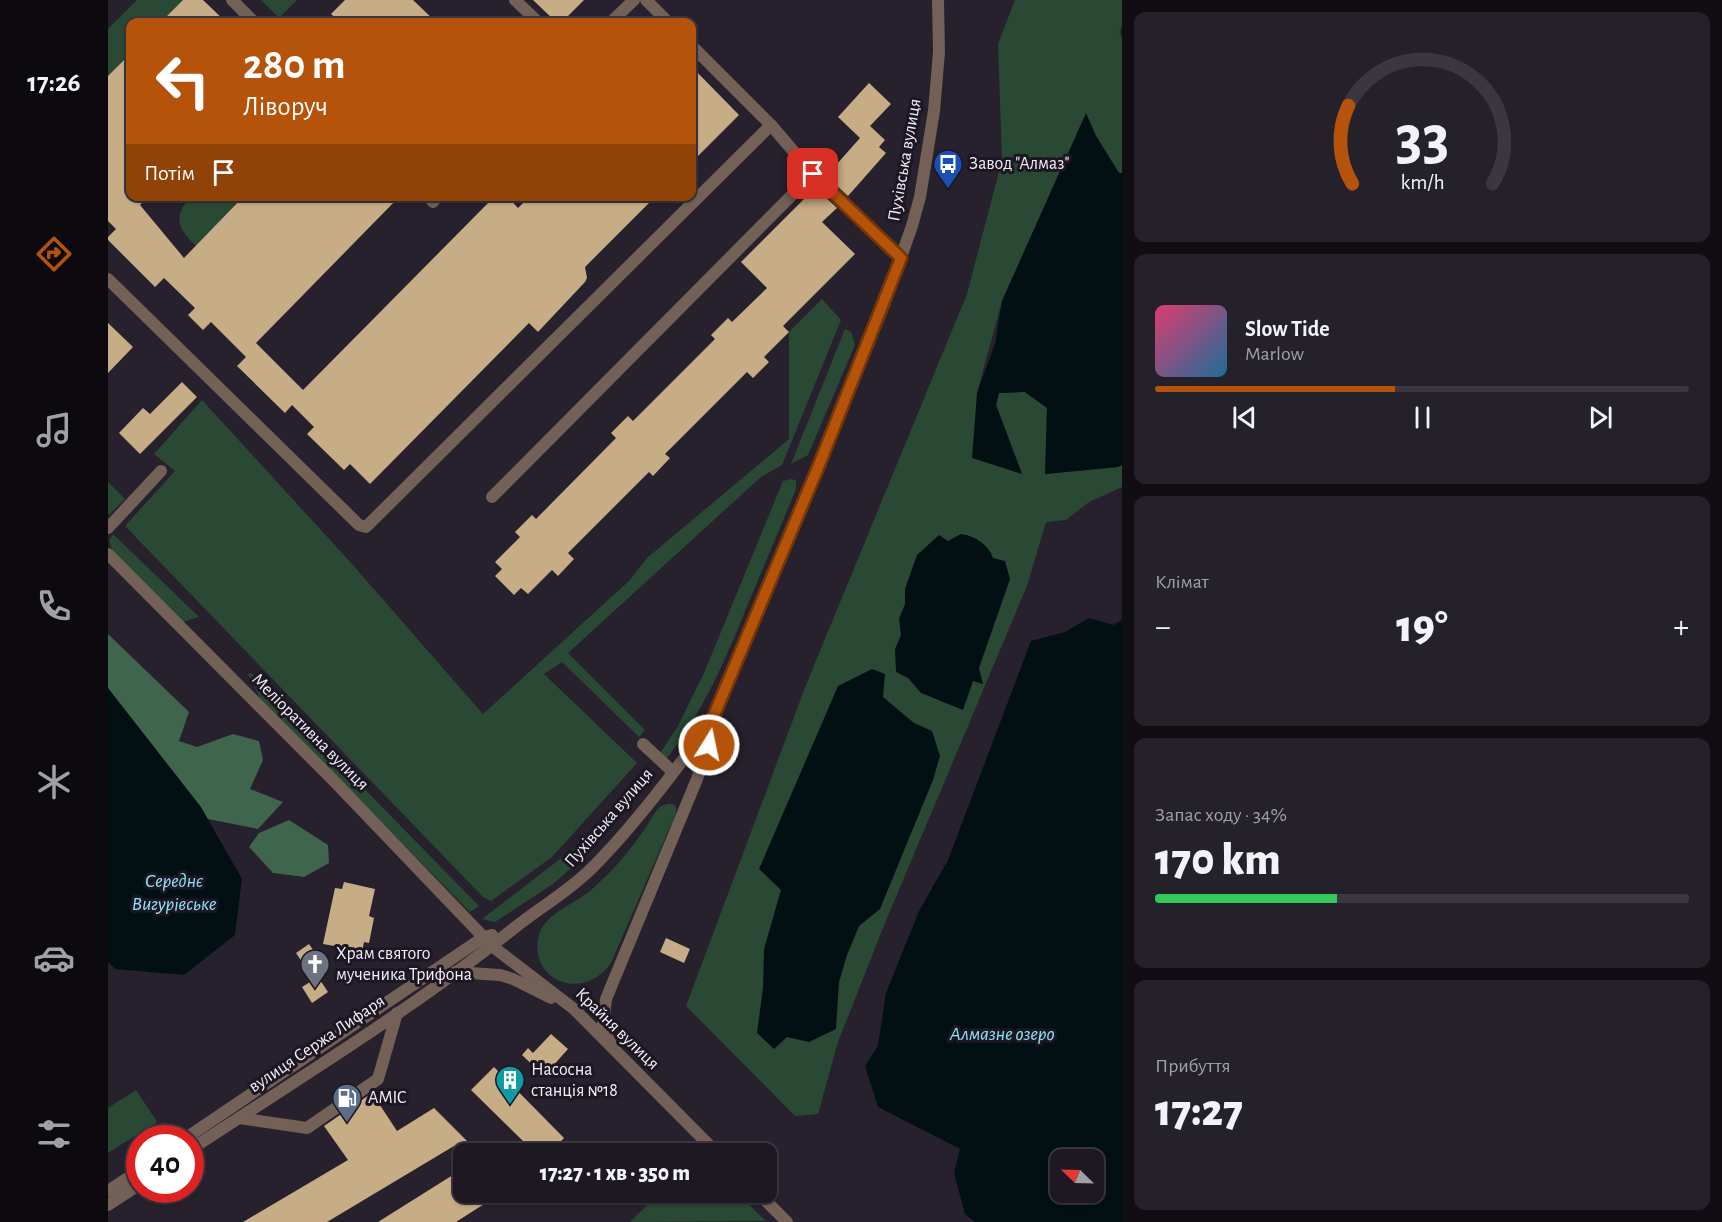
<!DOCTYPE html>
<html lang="uk">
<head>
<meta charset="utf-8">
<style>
  :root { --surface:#1d1822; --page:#25212a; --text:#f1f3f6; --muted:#a0a0a5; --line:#3b3740; --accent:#b45309 }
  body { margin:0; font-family:"Alegreya Sans",sans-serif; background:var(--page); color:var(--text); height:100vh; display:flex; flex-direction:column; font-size:22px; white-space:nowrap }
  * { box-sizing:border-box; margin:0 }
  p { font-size:20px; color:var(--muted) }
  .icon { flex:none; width:33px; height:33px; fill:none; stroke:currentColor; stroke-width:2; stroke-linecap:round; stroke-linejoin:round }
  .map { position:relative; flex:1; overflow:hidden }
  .details { display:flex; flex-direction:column; gap:12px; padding:12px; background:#100d13; width:600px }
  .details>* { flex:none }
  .guide { position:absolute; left:18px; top:18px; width:570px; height:183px; border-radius:12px; box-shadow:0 2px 4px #0004,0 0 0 2px var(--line); background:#b45309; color:#fff; overflow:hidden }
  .needle { width:39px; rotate:293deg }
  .buttons { position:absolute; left:942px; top:1149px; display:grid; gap:12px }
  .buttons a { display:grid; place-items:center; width:54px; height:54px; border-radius:12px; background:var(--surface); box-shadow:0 2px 4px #0004,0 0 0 2px var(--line); font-size:30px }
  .speed { position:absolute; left:18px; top:1125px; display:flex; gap:12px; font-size:30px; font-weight:700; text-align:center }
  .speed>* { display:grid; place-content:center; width:78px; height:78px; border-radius:50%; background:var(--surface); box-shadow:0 2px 4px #0004,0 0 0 2px var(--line); line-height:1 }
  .speed .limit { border:9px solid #d22; background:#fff; color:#111 }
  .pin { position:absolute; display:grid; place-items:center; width:51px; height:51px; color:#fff; margin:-26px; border-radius:12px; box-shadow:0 3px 9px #0006 }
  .me { position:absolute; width:66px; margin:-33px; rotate:10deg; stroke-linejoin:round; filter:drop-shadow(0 0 4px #0008) }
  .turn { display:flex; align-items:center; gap:21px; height:126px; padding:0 18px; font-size:27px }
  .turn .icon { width:78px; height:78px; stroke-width:2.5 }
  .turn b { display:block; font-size:42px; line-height:51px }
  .then { display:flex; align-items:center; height:57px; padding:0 18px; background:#0003; gap:12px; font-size:22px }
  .big { font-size:45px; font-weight:800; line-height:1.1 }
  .details .widget { flex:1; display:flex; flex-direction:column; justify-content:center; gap:9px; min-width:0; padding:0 21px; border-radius:12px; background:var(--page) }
  .details .dial { align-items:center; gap:0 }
  .dial svg { height:156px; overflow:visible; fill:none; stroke:var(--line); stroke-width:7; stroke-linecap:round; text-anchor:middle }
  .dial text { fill:var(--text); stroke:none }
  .song { display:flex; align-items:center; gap:18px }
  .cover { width:72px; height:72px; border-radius:9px; background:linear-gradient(135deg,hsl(340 70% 55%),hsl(200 70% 35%)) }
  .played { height:6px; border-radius:3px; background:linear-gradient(90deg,var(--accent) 45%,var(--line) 45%) }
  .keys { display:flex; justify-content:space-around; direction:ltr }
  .heat { display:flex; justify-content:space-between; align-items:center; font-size:33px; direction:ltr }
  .charge { height:9px; border-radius:4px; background:linear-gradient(90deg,#34c759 34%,var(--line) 0) }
  .trip { position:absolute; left:345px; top:1143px; width:324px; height:60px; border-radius:12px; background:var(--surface); box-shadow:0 2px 4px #0004,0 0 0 2px var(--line); font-weight:800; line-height:60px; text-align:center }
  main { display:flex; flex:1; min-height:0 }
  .menu { display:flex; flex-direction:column; width:108px; justify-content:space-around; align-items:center; background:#0c0a0e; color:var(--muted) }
  .menu .icon { width:42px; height:42px }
  .menu .selected { color:var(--accent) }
  .menu b { font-size:27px; color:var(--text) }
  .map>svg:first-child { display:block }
  .green { fill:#294934 }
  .forest { fill:#3f654c }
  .water { fill:#021014; fill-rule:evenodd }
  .building { fill:#c7ad86 }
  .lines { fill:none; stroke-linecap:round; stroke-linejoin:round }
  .minor { stroke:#736157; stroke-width:12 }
  .route-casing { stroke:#753606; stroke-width:15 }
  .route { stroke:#b45309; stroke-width:10 }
  .labels { text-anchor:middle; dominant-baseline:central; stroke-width:6; stroke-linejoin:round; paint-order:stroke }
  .street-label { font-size:18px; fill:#f3eff7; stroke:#1d1723 }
  .poi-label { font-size:18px; fill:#f3eff7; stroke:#1d1723; text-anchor:start }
  .water-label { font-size:20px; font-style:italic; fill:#8de5fc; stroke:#1d1723 }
</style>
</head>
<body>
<main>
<nav class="menu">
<b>17:26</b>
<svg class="icon selected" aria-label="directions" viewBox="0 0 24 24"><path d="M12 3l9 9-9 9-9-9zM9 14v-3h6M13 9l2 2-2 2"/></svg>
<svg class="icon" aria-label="music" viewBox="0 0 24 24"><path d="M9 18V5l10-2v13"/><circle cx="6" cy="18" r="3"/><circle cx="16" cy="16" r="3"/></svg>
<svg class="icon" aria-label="phone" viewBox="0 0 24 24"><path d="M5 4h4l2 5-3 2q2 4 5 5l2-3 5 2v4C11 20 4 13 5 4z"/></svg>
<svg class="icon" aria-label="climate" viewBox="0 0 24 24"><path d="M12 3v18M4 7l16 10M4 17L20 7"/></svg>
<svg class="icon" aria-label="car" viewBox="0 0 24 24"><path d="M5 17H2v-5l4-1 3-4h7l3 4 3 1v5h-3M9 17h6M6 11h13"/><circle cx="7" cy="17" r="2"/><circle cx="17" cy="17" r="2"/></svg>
<svg class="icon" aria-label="filters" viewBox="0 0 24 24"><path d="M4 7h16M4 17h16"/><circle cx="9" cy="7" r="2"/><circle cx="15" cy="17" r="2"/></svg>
</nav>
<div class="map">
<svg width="1014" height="1222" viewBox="0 0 1014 1222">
  <rect width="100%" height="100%" fill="#27202d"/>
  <g class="green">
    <path d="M29,0H75L53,22H22V54L0,76V29Z"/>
    <path d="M153,0H189L171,18Z"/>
    <path d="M907,0H1014V27L1011,32L1014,37V173H1011L988,136L978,114L894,301L869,393L914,474L888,405L891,393L917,392L939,408L937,474L1010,467L1014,465V487L981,502L958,520L938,522L919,586L777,923L730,1042L710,1114L687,1116L578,1006L698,685L859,294L894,160L890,44Z"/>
    <path d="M83,197H136L88,246C70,229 64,216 83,197Z"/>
    <path d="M714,299L733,320L674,465L653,477L460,653L537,730L531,737L454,662L436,674L529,763L444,857L383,901L375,897L17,526L67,471L46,454L94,400L244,564L375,714L522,580L539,558L681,439V332Z"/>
    <path d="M737,329L743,332L747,345L700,455L683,464Z"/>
    <path d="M684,479L688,481V489C672,528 656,566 640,604C618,659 595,712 559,758L551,755L570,726L596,673L675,481Z"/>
    <path d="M0,482L17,499L1,515L0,514Z"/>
    <path d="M5,534L91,617L75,622L5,552L1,541Z"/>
    <path d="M143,673L371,906L362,912L153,700L140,674Z"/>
    <path d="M560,804H565L568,807V813L503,963C474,1004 419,979 431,935C437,914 466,904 482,891C490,884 498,876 505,869C516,857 527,843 536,830C541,823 546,812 552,807C554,805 558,805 560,804Z"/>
    <path d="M486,833L478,855L445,884L387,922L374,919Z"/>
    <path d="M28,1090L49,1122L0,1153V1108Z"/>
    <path d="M553,1192L629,1193L658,1221L522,1222Z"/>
  </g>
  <g class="forest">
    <path d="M0,634L81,712L71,741L89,747L125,734L151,741L155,760L142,789L175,802L150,829L90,817L0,715Z"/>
    <path d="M181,820L220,845L221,863L196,877L165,873L141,847L151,833Z"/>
  </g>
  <g class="water">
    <path d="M978,113L988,136L1011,173H1014V465L1010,467L937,474L939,408L917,392L891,393L888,405L914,474L864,458L869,393L887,344L894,301Z"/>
    <path d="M853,534C867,536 881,545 885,558L897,561L902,579L871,668L875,684L865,681L855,710L813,693L800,678L788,672L787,649L793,635L791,619L797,604V589L809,555L831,535L840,541Z"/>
    <path d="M981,618L1005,625L1014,620V1222H867L857,1214L846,1173L852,1149L770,1107L757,1066L770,1046L778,993L811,911L840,860L923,641L957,632ZM952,1160H986V1192H952Z"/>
    <path d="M764,669L777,674L775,697L806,723L824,731L832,756L825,780L772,909L751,926L739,955L731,982L728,1029L701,1042L679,1037L666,1049L649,1033L655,988L656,949L673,890L651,869L730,686Z"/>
    <path d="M0,688L93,807L134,879L127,935L76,975L7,969L0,962Z"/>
  </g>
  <g class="building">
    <path d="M75,0H95L118,22H53Z"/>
    <path d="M237,0H305L328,22H232L223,14Z"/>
    <path d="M425,0H476L454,22H448Z"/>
    <path d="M22,54V196H40L32,205L76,258L136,196H292L148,343L195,390L387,196H399L410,208L422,196H548L477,267L479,278L477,282L430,332L421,323L262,484L242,464L236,470L199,434L206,427L184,405L177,413L129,366L138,357L103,322L95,330L80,315L87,308L56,278L47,287L0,240V237L8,229L0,221V76Z"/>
    <path d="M584,67L631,115L584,162Z"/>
    <path d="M761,83L783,104L762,126L777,140L771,147L778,153L740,196L716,174L718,172L720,174L752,138L730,117Z"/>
    <path d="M705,186L729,208L714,222L747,254L675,326L681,332L656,357L661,362L645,378L639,372L557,454L562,458L545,476L541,472L460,553L466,559L450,576L444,570L420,594L413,588L406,595L387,576L394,569L387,562L412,537L407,532L424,515L428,519L508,438L503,433L520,416L525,421L607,339L603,335L620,318L624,322L659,288L633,262L701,194L699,192Z"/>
    <path d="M0,323L25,347L0,373Z"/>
    <path d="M74,382L89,397L32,454L11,433L35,408L42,414Z"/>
    <path d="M236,882L267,889L261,916L266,918L261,943L256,942L254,952L246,950L244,959L231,957L232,947L215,944L227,888L234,889Z"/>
    <path d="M558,938L582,949L576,963L552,952Z"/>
    <path d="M201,944L213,962L200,971L188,953Z"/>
    <path d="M210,977L220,992L204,1003L194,987Z"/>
    <path d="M443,1034L460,1049L436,1076L414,1055L420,1048L425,1053Z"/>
    <path d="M386,1067L456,1138L441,1154H430L420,1143L418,1144L363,1090Z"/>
    <path d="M264,1093L289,1131L326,1108L372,1154H354L346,1146L219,1222H135L240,1160L216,1126Z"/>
    <path d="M356,1168V1204L373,1192H395L348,1222H270Z"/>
  </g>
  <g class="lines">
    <g class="minor">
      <path d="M124,0L146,22"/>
      <path d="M407,0L430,22"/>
      <path d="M538,0L560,22"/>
      <path d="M503,22L526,0"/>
      <path d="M584,46L663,125L705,174L793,258"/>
      <path d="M320,196L325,202L330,196"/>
      <path d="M0,279L251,525L258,527L663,125"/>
      <path d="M384,497L705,174"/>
      <path d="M0,528L53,471"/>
      <path d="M0,554L226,781L384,946L466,1009L610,1154"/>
      <path d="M535,744L565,772"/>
      <path d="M347,972L392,975L405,979L443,998"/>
      <path d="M502,1042L495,1024L498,999L589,779L601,745L604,724"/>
      <path d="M131,1118L199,1128L270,1079L289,1013"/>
      <path d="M78,1138L376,937L384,935"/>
      <path d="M82,1150C191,1078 303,1010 405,929C431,908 460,892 484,868C527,825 569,769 604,720L711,465L776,305L804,226L812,197L826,111L831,52L830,0"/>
      <path d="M0,1191L32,1170"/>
      <path d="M649,1192L679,1222"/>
      <path d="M0,1205L32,1184"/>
    </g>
  </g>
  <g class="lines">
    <g class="route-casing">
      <path id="route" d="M601,745L604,720L711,465L793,258L705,174"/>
    </g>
    <use href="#route" class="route"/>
  </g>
  <defs>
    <g id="bus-pin" transform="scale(1.5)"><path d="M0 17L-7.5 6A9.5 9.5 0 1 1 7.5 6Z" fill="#1a4fb4" stroke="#1d1723"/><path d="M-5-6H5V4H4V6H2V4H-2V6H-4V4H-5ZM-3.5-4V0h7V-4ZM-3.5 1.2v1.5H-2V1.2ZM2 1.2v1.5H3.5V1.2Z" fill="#fff"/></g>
    <g id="church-pin" transform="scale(1.5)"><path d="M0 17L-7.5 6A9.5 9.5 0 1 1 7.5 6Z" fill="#6b7280" stroke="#1d1723"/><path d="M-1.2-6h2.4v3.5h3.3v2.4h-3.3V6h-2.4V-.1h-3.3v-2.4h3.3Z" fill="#fff"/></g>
    <g id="building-pin" transform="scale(1.5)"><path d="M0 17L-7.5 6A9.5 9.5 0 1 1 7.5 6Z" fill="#0f9aa8" stroke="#1d1723"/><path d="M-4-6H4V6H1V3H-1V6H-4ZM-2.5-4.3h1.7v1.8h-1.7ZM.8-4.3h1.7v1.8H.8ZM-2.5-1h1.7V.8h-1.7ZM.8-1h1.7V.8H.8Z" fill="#fff"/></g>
    <g id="fuel-pin" transform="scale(1.5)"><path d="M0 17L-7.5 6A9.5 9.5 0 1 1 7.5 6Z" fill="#5c6f8a" stroke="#1d1723"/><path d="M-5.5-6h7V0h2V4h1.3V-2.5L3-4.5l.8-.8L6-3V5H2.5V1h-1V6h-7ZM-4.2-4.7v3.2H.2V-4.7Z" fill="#fff"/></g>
  </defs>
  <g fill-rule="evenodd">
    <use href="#bus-pin" x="840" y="164"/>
    <use href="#church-pin" x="207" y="964"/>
    <use href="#building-pin" x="402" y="1080"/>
    <use href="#fuel-pin" x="239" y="1098"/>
  </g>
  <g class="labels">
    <g class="street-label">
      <text transform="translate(797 160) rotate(-80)">Пухівська вулиця</text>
      <text transform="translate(202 732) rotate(45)">Меліоративна вулиця</text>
      <text transform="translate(501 818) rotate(-49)">Пухівська вулиця</text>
      <text transform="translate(509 1029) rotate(44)">Крайня вулиця</text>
      <text transform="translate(209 1044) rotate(-34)">вулиця Сержа Лифаря</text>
    </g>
    <g class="poi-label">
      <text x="861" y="164">Завод "Алмаз"</text>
      <text x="228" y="954">Храм святого<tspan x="228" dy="21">мученика Трифона</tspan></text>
      <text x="423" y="1070">Насосна<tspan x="423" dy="21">станція №18</tspan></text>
      <text x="260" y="1098">AMIC</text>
    </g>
    <g class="water-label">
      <text x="66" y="881">Середнє<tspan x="66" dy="23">Вигурівське</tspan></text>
      <text x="894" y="1034">Алмазне озеро</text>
    </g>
  </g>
</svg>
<div class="buttons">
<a><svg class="needle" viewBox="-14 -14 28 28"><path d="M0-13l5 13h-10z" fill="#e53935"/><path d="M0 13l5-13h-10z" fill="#a0a0a5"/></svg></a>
</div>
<div class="speed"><div class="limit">40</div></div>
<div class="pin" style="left:705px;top:174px;background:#d93025"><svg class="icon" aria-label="arrive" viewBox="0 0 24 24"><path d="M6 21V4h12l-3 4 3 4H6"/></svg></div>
<svg class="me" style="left:601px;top:745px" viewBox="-20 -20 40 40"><circle r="17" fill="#b45309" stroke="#fff" stroke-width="3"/><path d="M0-11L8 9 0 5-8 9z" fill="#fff"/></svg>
<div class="trip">17:27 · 1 хв · 350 m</div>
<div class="guide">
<div class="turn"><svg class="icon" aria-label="left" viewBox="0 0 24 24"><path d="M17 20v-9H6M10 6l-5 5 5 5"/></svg><div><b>280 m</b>Ліворуч</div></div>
<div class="then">Потім<svg class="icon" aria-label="arrive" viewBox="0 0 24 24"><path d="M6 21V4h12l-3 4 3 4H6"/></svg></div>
</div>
</div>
<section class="details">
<div class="widget dial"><svg viewBox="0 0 100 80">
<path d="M14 69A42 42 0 1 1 86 69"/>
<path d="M14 69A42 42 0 0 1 12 29" stroke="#b45309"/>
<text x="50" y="56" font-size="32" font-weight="700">33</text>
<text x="50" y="72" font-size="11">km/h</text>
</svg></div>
<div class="widget">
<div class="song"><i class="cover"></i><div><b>Slow Tide</b><p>Marlow</p></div></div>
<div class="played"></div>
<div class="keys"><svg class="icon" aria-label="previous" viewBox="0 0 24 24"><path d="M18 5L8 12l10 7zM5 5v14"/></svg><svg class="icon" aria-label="pause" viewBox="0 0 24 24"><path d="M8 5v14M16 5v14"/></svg><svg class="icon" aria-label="next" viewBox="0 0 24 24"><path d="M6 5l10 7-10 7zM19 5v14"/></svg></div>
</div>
<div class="widget"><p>Клімат</p>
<div class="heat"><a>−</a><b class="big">19°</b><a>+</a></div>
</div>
<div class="widget"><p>Запас ходу · 34%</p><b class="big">170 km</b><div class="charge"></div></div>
<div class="widget"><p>Прибуття</p><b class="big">17:27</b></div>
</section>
</main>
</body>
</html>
